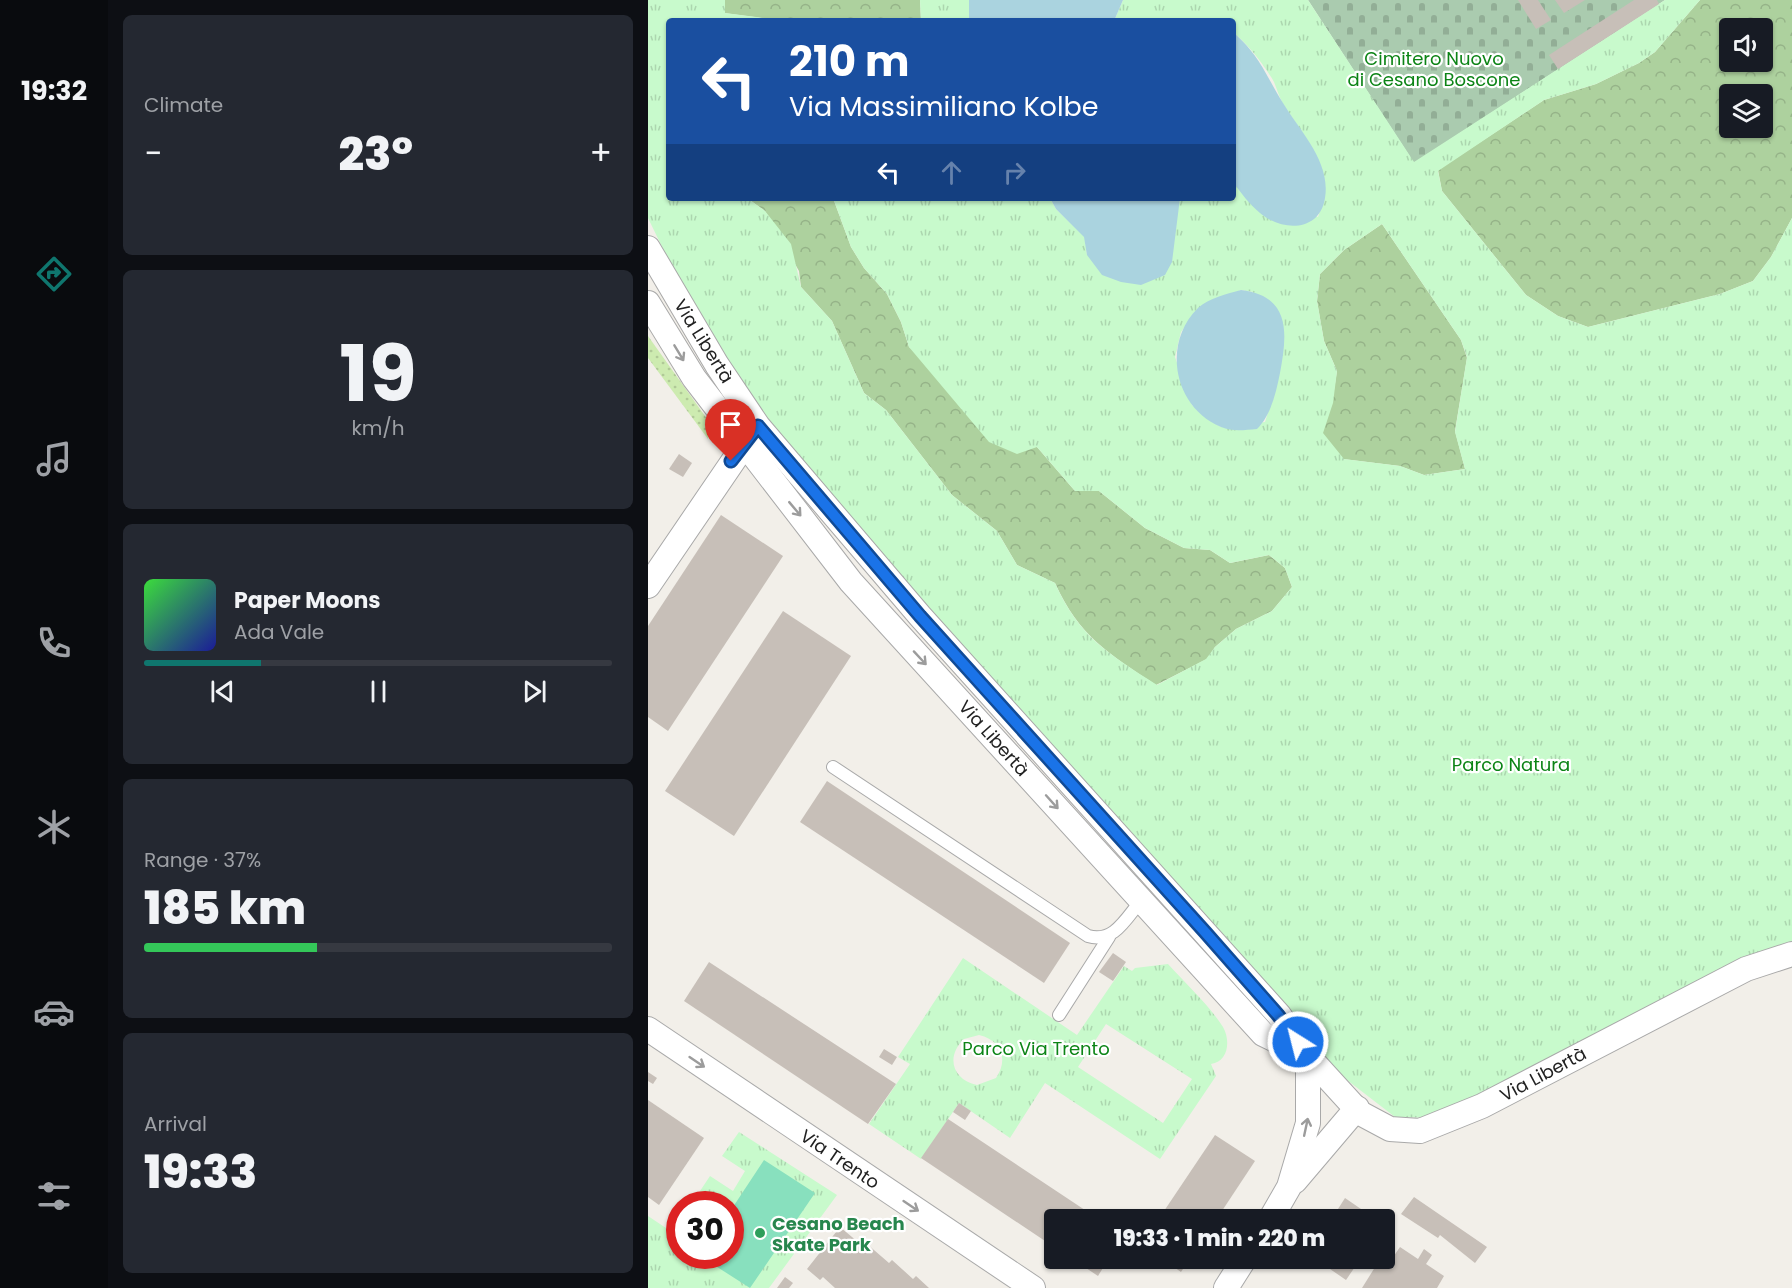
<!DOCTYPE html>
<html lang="en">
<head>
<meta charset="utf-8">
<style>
  :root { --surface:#171b24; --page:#242831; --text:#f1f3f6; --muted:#9ea1a6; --line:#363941; --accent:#0f766e }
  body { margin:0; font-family:Poppins,sans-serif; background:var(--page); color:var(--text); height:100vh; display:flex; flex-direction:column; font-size:22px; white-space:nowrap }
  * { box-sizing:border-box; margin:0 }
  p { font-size:20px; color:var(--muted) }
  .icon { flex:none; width:33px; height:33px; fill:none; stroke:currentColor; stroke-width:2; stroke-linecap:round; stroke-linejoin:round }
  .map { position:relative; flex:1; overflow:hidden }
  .drawer { display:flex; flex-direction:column; gap:15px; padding:15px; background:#0d0f14; width:540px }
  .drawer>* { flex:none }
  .top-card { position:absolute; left:18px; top:18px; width:570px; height:183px; border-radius:6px; box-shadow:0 2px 4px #0004; background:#1a4fa0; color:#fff; overflow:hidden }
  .fabs { position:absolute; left:1071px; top:18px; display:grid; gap:12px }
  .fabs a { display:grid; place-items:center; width:54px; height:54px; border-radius:6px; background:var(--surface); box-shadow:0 2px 4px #0004; font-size:30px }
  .speed { position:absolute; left:18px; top:1191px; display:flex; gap:12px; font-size:30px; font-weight:700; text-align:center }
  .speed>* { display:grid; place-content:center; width:78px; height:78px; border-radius:50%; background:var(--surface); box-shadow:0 2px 4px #0004; line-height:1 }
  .speed .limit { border:9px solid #d22; background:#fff; color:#111 }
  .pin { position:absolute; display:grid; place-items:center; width:51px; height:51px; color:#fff; margin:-62px -26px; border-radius:50% 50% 50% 0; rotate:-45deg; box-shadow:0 0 6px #0007 }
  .pin .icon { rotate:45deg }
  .me { position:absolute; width:66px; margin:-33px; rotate:324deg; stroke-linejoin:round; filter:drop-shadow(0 0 4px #0008) }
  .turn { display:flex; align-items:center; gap:21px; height:126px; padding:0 24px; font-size:27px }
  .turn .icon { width:78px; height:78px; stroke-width:2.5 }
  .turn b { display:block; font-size:42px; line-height:51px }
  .lanes { display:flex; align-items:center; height:57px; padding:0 24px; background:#0003; justify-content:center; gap:30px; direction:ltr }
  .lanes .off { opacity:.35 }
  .big { font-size:45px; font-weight:800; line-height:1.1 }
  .drawer .widget { flex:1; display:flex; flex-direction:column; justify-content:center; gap:9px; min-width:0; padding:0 21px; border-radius:9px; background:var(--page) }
  .drawer .dial { align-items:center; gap:0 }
  .dial b { font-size:78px; line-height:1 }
  .song { display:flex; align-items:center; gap:18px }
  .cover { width:72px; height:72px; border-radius:9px; background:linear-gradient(135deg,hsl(120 70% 55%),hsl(240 70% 35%)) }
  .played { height:6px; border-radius:3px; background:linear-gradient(90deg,var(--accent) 25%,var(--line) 25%) }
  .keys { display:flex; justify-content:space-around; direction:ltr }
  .heat { display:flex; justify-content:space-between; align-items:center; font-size:33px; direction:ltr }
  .charge { height:9px; border-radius:4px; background:linear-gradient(90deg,#34c759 37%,var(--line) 0) }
  .trip { position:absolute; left:396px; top:1209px; width:351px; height:60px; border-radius:6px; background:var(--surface); box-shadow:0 2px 4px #0004; font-weight:800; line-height:60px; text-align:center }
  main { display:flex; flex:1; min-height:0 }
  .menu { display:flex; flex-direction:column; width:108px; justify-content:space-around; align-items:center; background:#090b0e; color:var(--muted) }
  .menu .icon { width:42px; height:42px }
  .menu .on { color:var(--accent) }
  .menu b { font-size:27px; color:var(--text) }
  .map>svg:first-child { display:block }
  .grass { fill:url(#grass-dots) }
  .forest { fill:url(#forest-crowns); fill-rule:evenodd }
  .cemetery { fill:url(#cemetery-stones) }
  .park { fill:url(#park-tufts); fill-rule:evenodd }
  .pitch { fill:#88e0be }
  .water { fill:#aad3df }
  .building { fill:#c7bfb8 }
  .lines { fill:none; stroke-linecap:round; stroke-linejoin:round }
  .lane-casing { stroke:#a9a9a9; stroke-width:14 }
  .street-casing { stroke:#a9a9a9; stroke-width:26 }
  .lane { stroke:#fff; stroke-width:12 }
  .street { stroke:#fff; stroke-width:24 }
  .oneway { stroke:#9c9c9c }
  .route-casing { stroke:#114b97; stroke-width:15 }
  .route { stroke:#1a73e8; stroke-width:10 }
  .leisure-dot { fill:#2e9e5b; stroke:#fff; stroke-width:2 }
  .labels { text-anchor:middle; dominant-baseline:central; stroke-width:4.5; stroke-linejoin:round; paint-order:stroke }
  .park-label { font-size:18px; fill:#0c8416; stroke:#fff }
  .street-label { font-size:18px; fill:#222; stroke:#fff }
  .leisure-label { font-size:18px; font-weight:bold; fill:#27864d; stroke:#fff; text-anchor:start }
</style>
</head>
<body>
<main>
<nav class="menu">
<b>19:32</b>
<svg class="icon on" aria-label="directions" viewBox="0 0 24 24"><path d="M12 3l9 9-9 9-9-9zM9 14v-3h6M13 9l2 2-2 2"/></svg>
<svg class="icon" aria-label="music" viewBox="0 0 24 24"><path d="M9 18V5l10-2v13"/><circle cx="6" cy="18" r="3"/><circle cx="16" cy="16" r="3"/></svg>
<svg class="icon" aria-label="phone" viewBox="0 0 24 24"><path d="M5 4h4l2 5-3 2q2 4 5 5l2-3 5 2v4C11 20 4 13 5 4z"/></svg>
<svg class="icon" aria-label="climate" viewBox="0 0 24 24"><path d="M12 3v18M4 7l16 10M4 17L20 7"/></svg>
<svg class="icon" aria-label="car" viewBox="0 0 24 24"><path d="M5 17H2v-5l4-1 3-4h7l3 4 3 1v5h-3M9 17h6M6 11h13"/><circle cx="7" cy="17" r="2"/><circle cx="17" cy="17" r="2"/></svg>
<svg class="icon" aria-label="filters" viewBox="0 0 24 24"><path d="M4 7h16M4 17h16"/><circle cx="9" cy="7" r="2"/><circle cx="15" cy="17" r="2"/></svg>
</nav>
<section class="drawer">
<div class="widget"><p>Climate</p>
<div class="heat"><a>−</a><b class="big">23°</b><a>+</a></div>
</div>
<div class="widget dial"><b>19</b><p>km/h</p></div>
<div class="widget">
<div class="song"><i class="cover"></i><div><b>Paper Moons</b><p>Ada Vale</p></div></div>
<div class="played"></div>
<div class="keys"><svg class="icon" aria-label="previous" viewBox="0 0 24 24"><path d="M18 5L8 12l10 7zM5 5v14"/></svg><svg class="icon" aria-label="pause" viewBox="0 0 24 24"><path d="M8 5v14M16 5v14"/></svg><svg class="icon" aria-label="next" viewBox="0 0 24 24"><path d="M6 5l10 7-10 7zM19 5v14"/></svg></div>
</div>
<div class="widget"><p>Range · 37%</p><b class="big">185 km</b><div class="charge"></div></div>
<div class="widget"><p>Arrival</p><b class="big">19:33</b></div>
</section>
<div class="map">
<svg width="1144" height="1288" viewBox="0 0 1144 1288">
  <defs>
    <pattern id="grass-dots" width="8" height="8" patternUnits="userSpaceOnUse" patternTransform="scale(1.5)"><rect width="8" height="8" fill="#cdebb0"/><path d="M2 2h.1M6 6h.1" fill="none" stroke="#b0c997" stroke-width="1.8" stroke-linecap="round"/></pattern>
    <pattern id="forest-crowns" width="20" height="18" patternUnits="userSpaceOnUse" patternTransform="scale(1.5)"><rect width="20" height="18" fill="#add19e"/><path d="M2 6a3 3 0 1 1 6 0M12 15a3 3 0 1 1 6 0" fill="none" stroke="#95b388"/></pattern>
    <pattern id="cemetery-stones" width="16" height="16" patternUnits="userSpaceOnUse" patternTransform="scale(1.5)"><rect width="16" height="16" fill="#aacbaf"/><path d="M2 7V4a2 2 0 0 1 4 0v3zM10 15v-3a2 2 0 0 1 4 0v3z" fill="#92ae96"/></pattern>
    <pattern id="park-tufts" width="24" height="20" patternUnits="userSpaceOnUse" patternTransform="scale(1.5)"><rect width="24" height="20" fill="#c8facc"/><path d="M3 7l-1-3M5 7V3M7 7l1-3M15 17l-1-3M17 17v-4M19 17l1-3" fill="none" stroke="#acd6af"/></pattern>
  </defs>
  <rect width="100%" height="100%" fill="#f2efe9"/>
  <path class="grass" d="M0,336L62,423L60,439L0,358Z"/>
  <g class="forest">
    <path d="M77,0H272L273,21H138L76,13Z"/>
    <path d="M1052,0H1144V218L1123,257L1105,281L1072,294L940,327L910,316L878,295L794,191L790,170L896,100L948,84L991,63L1007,52ZM1082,28H1114V62H1082ZM1082,94H1114V128H1082Z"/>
    <path d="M99,198H185L203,247L216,268L239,294L253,322L261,347L389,447L427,491H451L497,528L536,548L562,550L582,563L621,555L637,568L644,587L624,611L588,629L567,647L559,659L508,685C461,654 431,636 407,583L369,565L349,531L304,495L238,410L216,393L184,321L153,287L151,271L117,211Z"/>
    <path d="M734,224L813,340L819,358L807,431L817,469L776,475L752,466L695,459L674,433L684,403L689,371L676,341L669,301L672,274L696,250Z"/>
  </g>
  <path class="cemetery" d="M660,0H1017L766,163Z"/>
  <g class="park">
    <path d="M0,0H77V13L138,21H21V198H99L117,211L143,244L153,287L184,321L216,393L238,410L304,495L349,531L369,565L407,583C431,637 461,654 509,685L558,659L567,647L588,629L624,611L644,587L637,568L621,555L582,563L562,550L536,548L497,528L451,491H427L389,447L369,454L341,442L261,347L253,322L239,294L216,268L203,247L185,198H402L408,209L437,237L439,255L530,208L532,198H585V182L670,217C688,169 659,141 635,104C631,97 629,89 626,82C615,63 602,47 585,32V21H466L475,0H660L766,162L1017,0H1052L1007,52L991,63L948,84L896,100L790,171L794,191L878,295L910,316L940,327L1072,294L1105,281L1123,257L1144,218V943L785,1118L747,1117L686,1070L116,419L19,257L0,218ZM734,224L813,340L819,357L807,432L817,469L776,475L752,466L696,459L675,433L685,403L689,371L676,341L669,301L672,274L696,250ZM593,290L605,292L630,380L617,422L573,427L557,417L544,405L527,357L533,332L552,307Z"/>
    <path d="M272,0H321V21H273Z"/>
    <path d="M315,958L429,1035L476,966L484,971L487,968L520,964C538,984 561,1005 575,1027C583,1041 580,1062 563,1064L568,1076L512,1159L397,1083L362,1138L311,1103L273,1159L221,1124L262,1064L250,1057ZM458,1024L544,1079L515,1123L430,1067ZM331,1035C353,1040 361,1059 348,1078L329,1085C305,1080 297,1057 316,1039Z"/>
    <path d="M91,1132L189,1195L121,1288H0V1216L24,1232L31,1221L32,1256H82V1204H60L48,1197L62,1176L85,1191L97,1171L74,1156Z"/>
  </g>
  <path class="pitch" d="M116,1160L167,1193L102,1288L52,1256H82L83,1210Z"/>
  <g class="water">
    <path d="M321,0H475L466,21H321Z"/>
    <path d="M585,32C613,57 617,74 635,103C652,131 683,162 677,198C672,232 634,232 612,213C602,205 593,193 585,182Z"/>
    <path d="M402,198H532L524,262L517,275L493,285L473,282L454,275L439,255L436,237L408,209Z"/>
    <path d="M593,290C644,296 639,335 632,373C628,393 623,415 609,429C596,430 585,432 573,427C525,407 514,343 550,308C561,298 579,294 593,290Z"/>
  </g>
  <g class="building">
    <path d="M870,0H890L903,20L888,29Z"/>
    <path d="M907,0H937L916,13Z"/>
    <path d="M986,0H1009L1011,4L910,69L901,55Z"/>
    <path d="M31,454L44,463L35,477L21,469Z"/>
    <path d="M73,515L135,556L20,731L0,717V626Z"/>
    <path d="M135,611L203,656L86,836L17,791Z"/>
    <path d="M179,781L422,943L396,983L152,822Z"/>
    <path d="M465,953L478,962L465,981L451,972Z"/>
    <path d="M61,962L248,1084L220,1124L36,1001Z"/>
    <path d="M236,1049L249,1057L244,1065L231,1057Z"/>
    <path d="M0,1072L9,1078L5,1084L0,1081Z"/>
    <path d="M0,1100L56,1138L11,1205L0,1197Z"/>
    <path d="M311,1103L323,1111L317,1120L305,1112Z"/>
    <path d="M300,1119L452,1220H406V1247L273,1158Z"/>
    <path d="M567,1135L607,1161L568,1220H510Z"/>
    <path d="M766,1197L839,1247L827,1263L792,1235L790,1238L753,1214Z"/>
    <path d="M697,1198L729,1220H683Z"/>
    <path d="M192,1227L216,1247L219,1244L241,1263L244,1260L265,1279L268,1276L281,1288H187L175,1277L172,1280L159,1269Z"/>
    <path d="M752,1247L770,1259L776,1249L784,1255L778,1264L796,1276L789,1288H714L729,1264L737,1269Z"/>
    <path d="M423,1258H461L450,1276Z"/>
    <path d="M513,1258H542L533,1272Z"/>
    <path d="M666,1258H713L698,1280Z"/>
    <path d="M137,1277L145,1283L141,1288H129Z"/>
  </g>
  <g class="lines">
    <g class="lane-casing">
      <g id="lane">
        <path d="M185,767L440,936C467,944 479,916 496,897"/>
        <path d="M411,1015L461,937"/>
      </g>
    </g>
    <g class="street-casing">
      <g id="street">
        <path d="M0,248L69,365L110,426L272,616L631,1015L660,1056L712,1113L742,1129L772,1131L834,1106L1098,969L1144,954"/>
        <path d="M0,303L46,378L203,582L615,1034L660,1056V1123L641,1187L622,1220"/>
        <path d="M0,586L105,432"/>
        <path d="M0,1029L385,1288"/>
        <path d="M647,1181L709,1108"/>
        <path d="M578,1288L597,1258"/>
      </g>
    </g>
    <use href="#lane" class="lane"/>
    <use href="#street" class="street"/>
  </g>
  <defs><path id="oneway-shaft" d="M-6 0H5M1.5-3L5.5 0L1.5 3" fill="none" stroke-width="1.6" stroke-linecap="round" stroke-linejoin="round" transform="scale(1.5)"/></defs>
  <g class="oneway">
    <use href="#oneway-shaft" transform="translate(31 353) rotate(59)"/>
    <use href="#oneway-shaft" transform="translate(147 509) rotate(50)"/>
    <use href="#oneway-shaft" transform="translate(272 658) rotate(47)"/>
    <use href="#oneway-shaft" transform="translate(404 802) rotate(48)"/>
    <use href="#oneway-shaft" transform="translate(49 1062) rotate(34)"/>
    <use href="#oneway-shaft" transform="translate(658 1127) rotate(-78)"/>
    <use href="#oneway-shaft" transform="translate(263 1206) rotate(34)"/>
  </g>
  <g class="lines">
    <g class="route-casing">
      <path id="route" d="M83,461L110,426L272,616L557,932L630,1015L650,1042"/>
    </g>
    <use href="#route" class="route"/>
  </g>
  <circle class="leisure-dot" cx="112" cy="1233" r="6"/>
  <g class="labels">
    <g class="park-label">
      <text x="786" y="58">Cimitero Nuovo<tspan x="786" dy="21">di Cesano Boscone</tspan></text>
      <text x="863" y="764">Parco Natura</text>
      <text x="388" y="1048">Parco Via Trento</text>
    </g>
    <g class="street-label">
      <text transform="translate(56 341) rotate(58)">Via Libertà</text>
      <text transform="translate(346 738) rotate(48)">Via Libertà</text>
      <text transform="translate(895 1074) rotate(-28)">Via Libertà</text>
      <text transform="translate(192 1159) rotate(34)">Via Trento</text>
    </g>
    <g class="leisure-label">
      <text x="124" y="1223">Cesano Beach<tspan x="124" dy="21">Skate Park</tspan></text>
    </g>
  </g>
</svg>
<div class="fabs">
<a><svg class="icon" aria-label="sound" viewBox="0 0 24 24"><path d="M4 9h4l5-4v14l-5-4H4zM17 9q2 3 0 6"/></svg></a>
<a><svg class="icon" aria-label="layers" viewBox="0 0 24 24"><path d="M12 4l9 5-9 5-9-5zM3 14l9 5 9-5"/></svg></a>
</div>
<div class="speed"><div class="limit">30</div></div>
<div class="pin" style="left:83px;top:461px;background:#d93025"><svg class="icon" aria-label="arrive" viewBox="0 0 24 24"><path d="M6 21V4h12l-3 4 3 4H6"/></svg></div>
<svg class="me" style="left:650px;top:1042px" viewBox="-20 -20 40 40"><circle r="17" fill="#1a73e8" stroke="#fff" stroke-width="3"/><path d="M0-11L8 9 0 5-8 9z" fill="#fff"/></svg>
<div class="trip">19:33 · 1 min · 220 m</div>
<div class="top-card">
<div class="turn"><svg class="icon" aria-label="left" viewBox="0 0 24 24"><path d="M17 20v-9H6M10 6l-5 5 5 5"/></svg><div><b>210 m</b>Via Massimiliano Kolbe</div></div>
<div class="lanes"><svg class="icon" aria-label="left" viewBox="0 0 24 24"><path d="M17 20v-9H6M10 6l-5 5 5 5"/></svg><svg class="icon off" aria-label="ahead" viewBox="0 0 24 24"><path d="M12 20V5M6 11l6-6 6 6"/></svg><svg class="icon off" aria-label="right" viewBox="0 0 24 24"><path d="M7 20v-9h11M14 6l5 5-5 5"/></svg></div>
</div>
</div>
</main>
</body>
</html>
